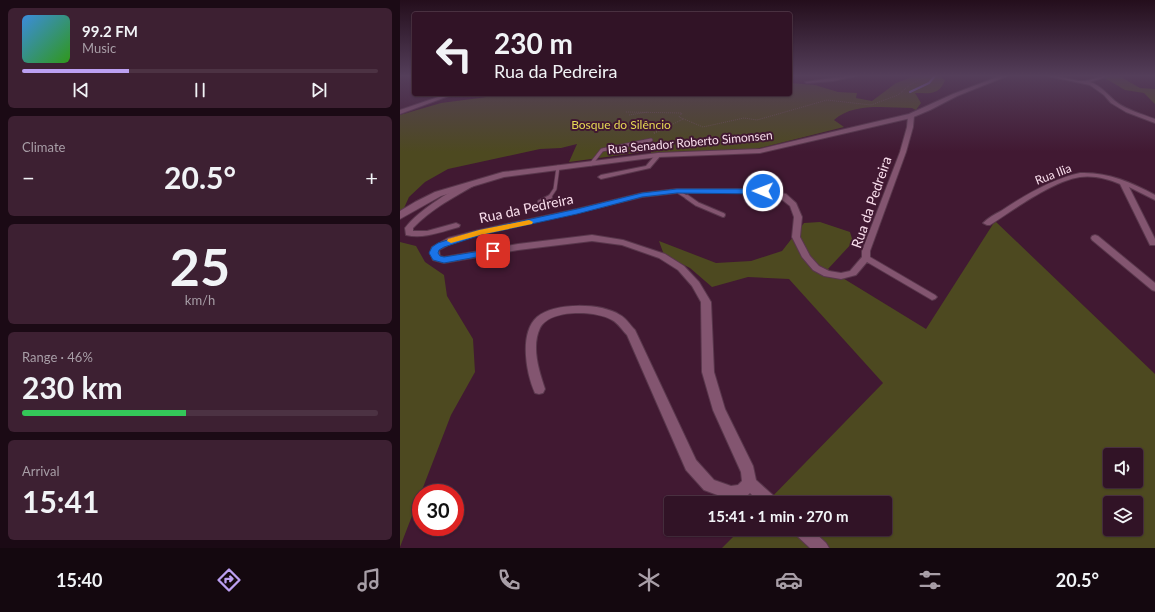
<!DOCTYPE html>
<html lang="en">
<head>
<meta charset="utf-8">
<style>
  :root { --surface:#311326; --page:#3d2032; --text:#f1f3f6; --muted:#a89ea7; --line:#4c3243; --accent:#bca0f2 }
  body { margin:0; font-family:Lato,sans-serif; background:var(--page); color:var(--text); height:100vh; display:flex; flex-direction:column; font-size:15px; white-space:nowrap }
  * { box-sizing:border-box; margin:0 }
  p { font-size:13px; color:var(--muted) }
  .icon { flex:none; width:22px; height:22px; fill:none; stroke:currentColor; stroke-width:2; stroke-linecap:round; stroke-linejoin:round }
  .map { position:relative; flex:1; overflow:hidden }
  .details { display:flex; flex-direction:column; gap:8px; padding:8px; background:#1b0a15; width:400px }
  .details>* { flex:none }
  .top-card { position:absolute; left:12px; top:12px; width:380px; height:84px; border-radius:4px; box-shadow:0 1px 3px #0004,0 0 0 1px var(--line); background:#311326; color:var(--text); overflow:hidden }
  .tools { position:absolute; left:703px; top:448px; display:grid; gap:8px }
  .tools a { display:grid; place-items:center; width:40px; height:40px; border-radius:4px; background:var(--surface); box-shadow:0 1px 3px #0004,0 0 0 1px var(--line); font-size:20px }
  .speed { position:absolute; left:12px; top:484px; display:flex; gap:8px; font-size:20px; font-weight:700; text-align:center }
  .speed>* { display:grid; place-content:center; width:52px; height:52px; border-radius:50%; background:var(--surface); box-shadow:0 1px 3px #0004,0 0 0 1px var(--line); line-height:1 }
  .speed .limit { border:6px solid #d22; background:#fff; color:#111 }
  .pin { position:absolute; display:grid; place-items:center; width:34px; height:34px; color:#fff; margin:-17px; border-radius:8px; box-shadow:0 2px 6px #0006 }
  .me { position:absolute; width:44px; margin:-22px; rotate:271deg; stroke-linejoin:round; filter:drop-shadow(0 0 3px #0008) }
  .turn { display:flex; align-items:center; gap:14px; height:84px; padding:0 16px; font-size:18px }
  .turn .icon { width:52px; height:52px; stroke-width:2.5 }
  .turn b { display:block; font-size:28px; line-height:34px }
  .big { font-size:30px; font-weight:700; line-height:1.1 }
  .details .tile { flex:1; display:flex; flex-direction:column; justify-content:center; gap:6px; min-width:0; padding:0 14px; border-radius:6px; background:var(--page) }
  .details .dial { align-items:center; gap:0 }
  .dial b { font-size:52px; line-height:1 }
  .song { display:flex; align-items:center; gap:12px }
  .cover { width:48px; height:48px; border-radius:6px; background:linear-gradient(135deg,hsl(210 70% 55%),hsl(110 70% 35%)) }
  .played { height:4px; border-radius:2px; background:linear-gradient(90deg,var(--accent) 30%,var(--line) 30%) }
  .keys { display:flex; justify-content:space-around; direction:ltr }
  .heat { display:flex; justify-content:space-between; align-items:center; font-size:22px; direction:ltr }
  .charge { height:6px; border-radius:3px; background:linear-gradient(90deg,#34c759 46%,var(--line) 0) }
  .trip { position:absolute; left:264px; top:496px; width:228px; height:40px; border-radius:4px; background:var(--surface); box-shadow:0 1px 3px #0004,0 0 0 1px var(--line); font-weight:700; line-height:40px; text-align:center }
  .tabs { display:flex; height:64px; justify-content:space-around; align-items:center; background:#14080f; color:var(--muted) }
  .tabs .icon { width:28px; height:28px }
  .tabs .on { color:var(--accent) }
  .tabs b { font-size:18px; color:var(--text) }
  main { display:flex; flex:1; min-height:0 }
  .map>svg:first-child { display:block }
  .green { fill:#4d4920; fill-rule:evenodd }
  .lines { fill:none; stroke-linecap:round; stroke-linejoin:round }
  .stream { stroke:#7c68b5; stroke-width:2 }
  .lane-far1-casing { stroke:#59374c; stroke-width:4.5 }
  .lane-casing { stroke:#59374c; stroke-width:6 }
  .street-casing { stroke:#59374c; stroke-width:2 }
  .secondary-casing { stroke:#59374c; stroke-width:2 }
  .path-far1 { stroke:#7f5c71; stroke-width:1; stroke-dasharray:0.5 1.5; stroke-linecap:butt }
  .path { stroke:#7f5c71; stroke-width:1.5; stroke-dasharray:0.5 2; stroke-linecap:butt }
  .lane-far1 { stroke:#835570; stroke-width:3 }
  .lane { stroke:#835570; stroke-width:4 }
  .street { fill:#835570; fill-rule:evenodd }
  .secondary { fill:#835570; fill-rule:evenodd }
  .route { fill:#1a73e8; stroke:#114b97 }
  .slow { fill:#f59e0b }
  .labels { text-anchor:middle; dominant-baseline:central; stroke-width:4; stroke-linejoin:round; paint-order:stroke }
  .far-park-label { font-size:12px; fill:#e5d954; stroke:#411932 }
  .far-street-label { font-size:12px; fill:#f9deec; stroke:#411932 }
  .street-label { font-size:14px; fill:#f9deec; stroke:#411932 }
</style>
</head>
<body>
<main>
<section class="details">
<div class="tile">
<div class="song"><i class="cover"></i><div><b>99.2 FM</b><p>Music</p></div></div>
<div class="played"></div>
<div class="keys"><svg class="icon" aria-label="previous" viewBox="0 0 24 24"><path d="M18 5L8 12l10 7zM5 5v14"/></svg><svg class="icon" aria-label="pause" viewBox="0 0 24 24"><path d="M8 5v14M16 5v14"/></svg><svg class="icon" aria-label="next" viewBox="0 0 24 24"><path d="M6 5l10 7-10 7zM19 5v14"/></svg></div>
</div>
<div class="tile"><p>Climate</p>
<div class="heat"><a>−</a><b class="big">20.5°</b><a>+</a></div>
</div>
<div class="tile dial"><b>25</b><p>km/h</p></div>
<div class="tile"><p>Range · 46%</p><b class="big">230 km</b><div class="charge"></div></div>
<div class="tile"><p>Arrival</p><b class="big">15:41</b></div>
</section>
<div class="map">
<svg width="755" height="548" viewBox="0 0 755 548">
  <rect width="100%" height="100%" fill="#411932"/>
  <g class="green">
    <path d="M515,76H539L545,80C539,96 529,93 515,93L521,103L516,110L512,108C487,108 454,102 434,120L444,127L356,149L251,153V151L169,162L177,144L161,148L140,149L48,169L25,182L9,197L0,217V115L41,103L87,97L93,94H390V83L415,85L438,92L457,93L456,98L472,101L496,83Z"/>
    <path d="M711,76H719L740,88L755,89V104L744,93L725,90L703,77Z"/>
    <path d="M595,221L755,374V548H322L341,529H485V503H366L483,383L389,279L348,277L312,287L290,268L264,255L259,241L316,263L351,261L382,251L404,223L420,222L450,232L453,242L428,269L526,329ZM710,455H736V481H710ZM710,503H736V529H710Z"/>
    <path d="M0,242L16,246L25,262L44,275L47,296L73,339L75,372L51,415L0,547Z"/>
  </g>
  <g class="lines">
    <path class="stream" d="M510,92L529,83L535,76"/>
    <g class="lane-far1-casing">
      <g id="lane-far1">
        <path d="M191,164L202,150L251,140"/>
        <path d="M277,191L288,198"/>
        <path d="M149,198L155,189L158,167"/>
      </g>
    </g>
    <g class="lane-casing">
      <g id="lane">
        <path d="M287,197L297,204L323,215"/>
        <path d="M140,202L150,197"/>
      </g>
    </g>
    <g class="street-casing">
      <g id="street">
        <path d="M449,76H456L433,81L407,83L405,82Z"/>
        <path d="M648,76C660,75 671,81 683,81C691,81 699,76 708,76L690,82C700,85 707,94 715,101C726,110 742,114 755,119V123L726,112L711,103L704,95L690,85Z"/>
        <path d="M47,94H54L0,114V110Z"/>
        <path d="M511,114L514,116L513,127L506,152L470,251V257L535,295L537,297L535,299L532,300L467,262L456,275L441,279L424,276L413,270L402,257L392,237L394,217L390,206L380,198L363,193H277L242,197L177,213L80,234L54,242L39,250L40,256L44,257L118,244L192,235L223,240L265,254L284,266L299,282L311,302L314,372L325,409L353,466L356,480L376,498L378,503H360L350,493L346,497L341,499L331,500L304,490L286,470L227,335C222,330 218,323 212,320C195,310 150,309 140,328C131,347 139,371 145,389L143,393L139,394L135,393C126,373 119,333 137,317C155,302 201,303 220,315C226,318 230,325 235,330L296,460L314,480L331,486L338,485L342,481L341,472L313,410L302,372L301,302L292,286L278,270L259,258L222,245L192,241L118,250L44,263L33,260L30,253L32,247L48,238L79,230L177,209L242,193L277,189H363L386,194L396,203L402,217L400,237L410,256L419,266L429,271L441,273L450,271L462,257V251L500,152L507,127L508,116Z"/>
        <path d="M256,154L261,155L250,168L201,179L198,177L201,175L246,166Z"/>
        <path d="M680,173C708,172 731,182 755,195V200L729,187L755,239V245H750L749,243L720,184C708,179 694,175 680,177C653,181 613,210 590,225H587L583,223C588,218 595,214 601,211C625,195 652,179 680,173Z"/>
        <path d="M75,181L78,183L77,184C54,197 31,209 13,228V231H27L56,223L60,225L59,227C41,232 24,239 6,235L5,228C18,211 54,187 75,181Z"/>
        <path d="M695,235L698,236L755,283V291L752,290L692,240L691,238L692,236Z"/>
        <path d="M393,529H411L426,543L429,548H410L395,534Z"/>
      </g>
    </g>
    <g class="secondary-casing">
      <path id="secondary" d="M600,76H607L557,96L530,110L511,118L360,153L258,157L104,177L41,196L0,219V211L15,202L35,192L103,172L258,153L360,149L509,114L553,94Z"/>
    </g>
    <g class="path-far1">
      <path d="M226,112L282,113L279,117L303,127L344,118L357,120L427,100L471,105L498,95L511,84L527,76"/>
      <path d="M229,115L248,112"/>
      <path d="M261,130L283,119"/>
    </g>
    <path class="path" d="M254,133L263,129"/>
    <use href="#lane-far1" class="lane-far1"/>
    <use href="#lane" class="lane"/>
    <use href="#street" class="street"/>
    <use href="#secondary" class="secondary"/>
  </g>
  <linearGradient id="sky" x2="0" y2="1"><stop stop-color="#240e1c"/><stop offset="0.5" stop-color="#543e5a"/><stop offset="1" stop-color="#543e5a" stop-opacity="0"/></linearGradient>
  <rect width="755" height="152" fill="url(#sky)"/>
  <path class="route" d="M277,189H363L366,191L363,194L277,193L242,197L177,214L81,235L44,247L39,250L38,253L40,256L44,257L93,249H96L98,251L96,253L93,254L44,263L33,260L29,253L32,247L38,243L76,231L177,209L242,193Z"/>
  <path class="slow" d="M129,220L133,222L132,224L80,235L51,243L47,241L48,239L79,230Z"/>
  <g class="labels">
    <g class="far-park-label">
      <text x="221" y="124">Bosque do Silêncio</text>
    </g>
    <g class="far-street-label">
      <text transform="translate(290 142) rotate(-5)">Rua Senador Roberto Simonsen</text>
      <text transform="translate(653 174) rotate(-21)">Rua Ilia</text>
    </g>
    <g class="street-label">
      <text transform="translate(471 202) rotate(-71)">Rua da Pedreira</text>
      <text transform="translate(126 208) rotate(-12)">Rua da Pedreira</text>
    </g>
  </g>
</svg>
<div class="tools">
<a><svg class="icon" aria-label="sound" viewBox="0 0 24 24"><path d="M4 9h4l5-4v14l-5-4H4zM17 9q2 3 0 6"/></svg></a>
<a><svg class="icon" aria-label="layers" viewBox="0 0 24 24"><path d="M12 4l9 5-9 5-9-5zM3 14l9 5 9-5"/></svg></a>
</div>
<div class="speed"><div class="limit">30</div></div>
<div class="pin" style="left:93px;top:251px;background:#d93025"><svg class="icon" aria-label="arrive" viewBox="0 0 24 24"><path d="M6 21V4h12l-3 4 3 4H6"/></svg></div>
<svg class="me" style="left:363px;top:191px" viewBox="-20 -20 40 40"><circle r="17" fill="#1a73e8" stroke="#fff" stroke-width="3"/><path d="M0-11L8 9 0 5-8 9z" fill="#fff"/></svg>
<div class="trip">15:41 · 1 min · 270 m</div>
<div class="top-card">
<div class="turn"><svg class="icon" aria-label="left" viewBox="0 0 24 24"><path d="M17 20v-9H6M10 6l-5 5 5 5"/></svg><div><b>230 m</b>Rua da Pedreira</div></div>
</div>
</div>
</main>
<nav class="tabs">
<b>15:40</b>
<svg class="icon on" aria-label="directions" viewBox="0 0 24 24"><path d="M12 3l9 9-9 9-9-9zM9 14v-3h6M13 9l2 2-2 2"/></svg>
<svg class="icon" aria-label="music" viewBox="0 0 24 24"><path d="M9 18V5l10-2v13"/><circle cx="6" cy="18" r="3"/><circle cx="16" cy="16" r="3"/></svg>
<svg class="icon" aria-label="phone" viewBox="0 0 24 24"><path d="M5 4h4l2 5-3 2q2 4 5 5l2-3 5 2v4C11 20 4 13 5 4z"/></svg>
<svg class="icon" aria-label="climate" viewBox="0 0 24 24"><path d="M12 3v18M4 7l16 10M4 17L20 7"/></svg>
<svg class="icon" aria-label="car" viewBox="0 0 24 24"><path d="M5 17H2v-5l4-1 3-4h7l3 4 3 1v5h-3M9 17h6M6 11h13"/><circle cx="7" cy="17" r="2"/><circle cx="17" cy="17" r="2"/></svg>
<svg class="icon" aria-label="filters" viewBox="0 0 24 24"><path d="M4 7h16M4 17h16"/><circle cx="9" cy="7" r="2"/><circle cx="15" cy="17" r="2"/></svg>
<b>20.5°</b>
</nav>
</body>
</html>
